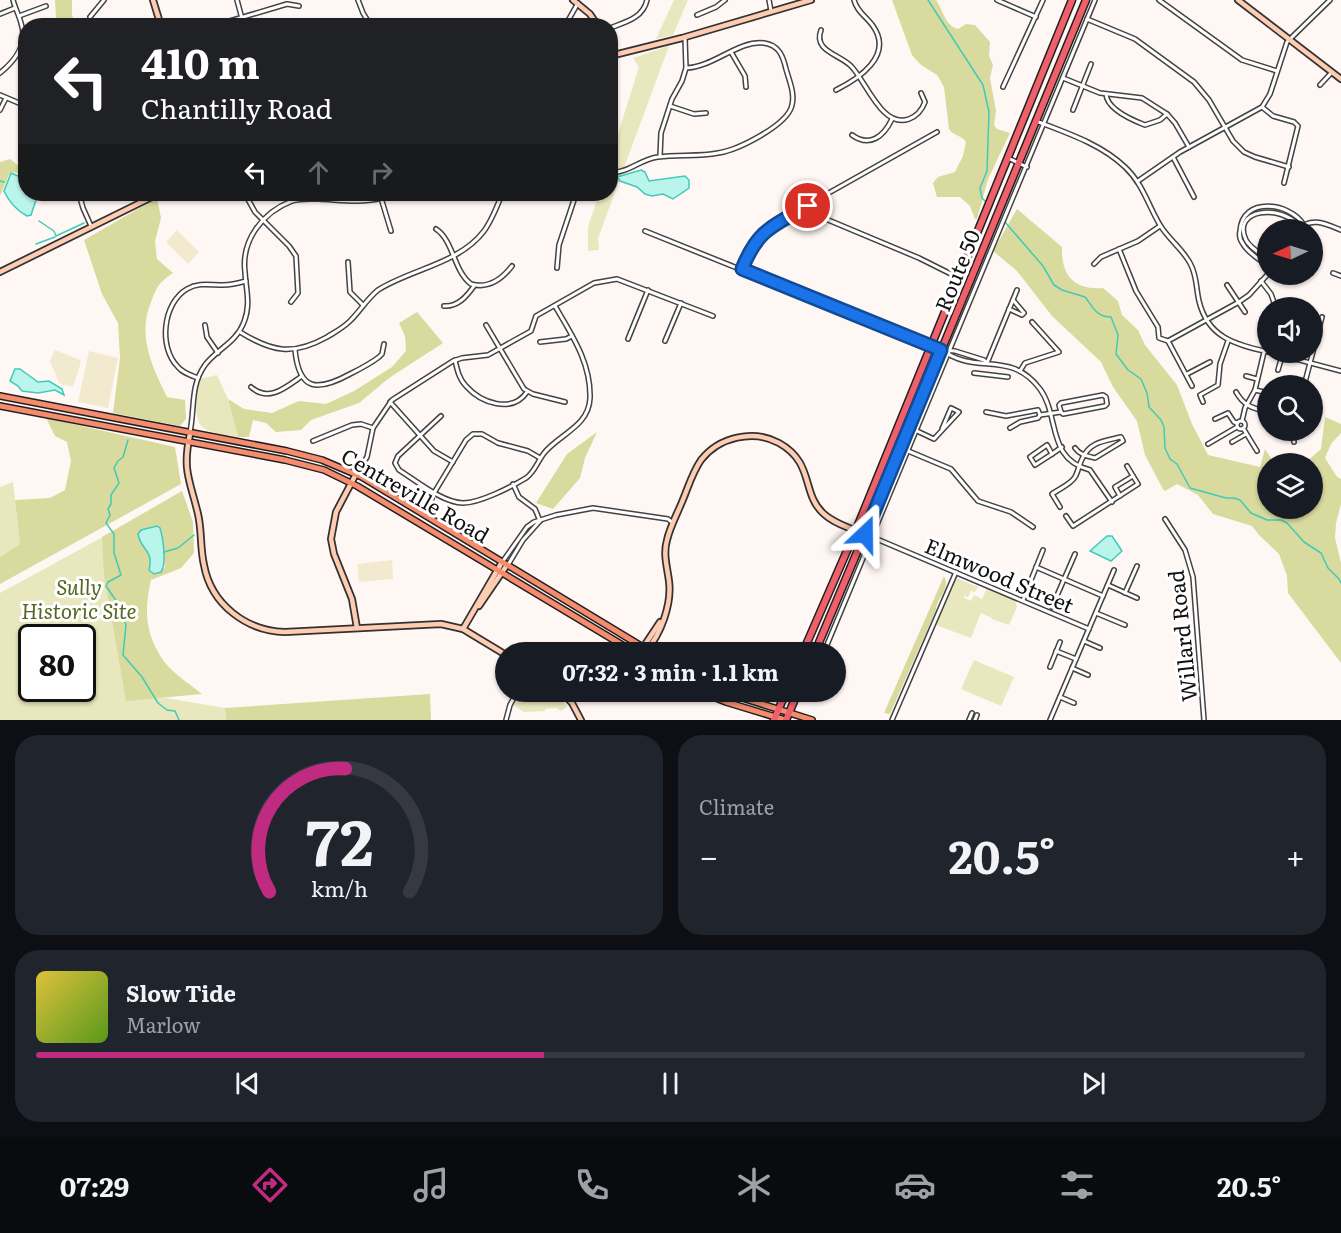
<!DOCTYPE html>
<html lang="en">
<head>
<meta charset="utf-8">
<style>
  :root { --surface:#171b24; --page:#20242c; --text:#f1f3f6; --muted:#9ea1a6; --line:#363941; --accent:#be2b80 }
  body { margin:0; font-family:Literata,serif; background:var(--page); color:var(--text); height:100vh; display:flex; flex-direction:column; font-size:22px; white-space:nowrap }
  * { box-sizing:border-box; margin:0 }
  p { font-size:20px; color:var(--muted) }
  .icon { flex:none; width:33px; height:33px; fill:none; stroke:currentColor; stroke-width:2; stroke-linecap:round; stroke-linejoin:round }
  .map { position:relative; height:720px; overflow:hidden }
  .drawer { display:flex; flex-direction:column; gap:15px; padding:15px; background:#0d0f14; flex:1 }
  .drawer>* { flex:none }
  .hud { position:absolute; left:18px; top:18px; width:600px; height:183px; border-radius:24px; box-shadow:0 2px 4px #0004; background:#202124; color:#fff; overflow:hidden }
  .needle { width:39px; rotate:266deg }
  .tools { position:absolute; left:1257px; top:219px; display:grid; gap:12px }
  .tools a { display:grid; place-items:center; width:66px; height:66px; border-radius:50%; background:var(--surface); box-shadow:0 2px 4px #0004; font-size:30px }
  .speed { position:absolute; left:18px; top:624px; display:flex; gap:12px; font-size:30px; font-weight:700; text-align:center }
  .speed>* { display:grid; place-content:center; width:78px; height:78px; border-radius:50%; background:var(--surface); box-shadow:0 2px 4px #0004; line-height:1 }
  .speed .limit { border:3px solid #111; border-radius:9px; background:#fff; color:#111 }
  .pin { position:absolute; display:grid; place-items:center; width:51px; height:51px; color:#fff; margin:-26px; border:3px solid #fff; border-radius:50%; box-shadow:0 2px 6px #0007 }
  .me { position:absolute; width:66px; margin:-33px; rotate:23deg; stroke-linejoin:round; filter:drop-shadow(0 0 4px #0008) }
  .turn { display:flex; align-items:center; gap:21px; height:126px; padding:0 24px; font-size:27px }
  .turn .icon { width:78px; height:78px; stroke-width:2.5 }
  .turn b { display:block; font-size:42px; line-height:51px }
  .lanes { display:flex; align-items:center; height:57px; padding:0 24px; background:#0003; justify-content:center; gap:30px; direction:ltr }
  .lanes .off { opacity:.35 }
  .big { font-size:45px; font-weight:700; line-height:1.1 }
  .drawer .widget { flex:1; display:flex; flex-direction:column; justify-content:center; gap:9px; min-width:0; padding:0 21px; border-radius:24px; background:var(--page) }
  .drawer .dial { align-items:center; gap:0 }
  .dial svg { height:156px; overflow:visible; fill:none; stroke:var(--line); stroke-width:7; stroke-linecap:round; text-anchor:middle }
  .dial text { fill:var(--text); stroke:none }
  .song { display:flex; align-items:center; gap:18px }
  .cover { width:72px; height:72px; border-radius:9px; background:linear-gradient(135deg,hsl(50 70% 55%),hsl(90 70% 35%)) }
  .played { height:6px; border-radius:3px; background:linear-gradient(90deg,var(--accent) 40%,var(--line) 40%) }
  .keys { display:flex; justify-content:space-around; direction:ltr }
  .heat { display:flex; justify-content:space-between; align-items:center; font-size:33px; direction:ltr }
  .drawer .tiles { flex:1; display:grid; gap:15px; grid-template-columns:1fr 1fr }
  .widget:last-child { grid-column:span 2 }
  .trip { position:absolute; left:495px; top:642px; width:351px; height:60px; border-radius:30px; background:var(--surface); box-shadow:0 2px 4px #0004; font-weight:700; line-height:60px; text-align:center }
  .tabs { display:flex; height:96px; justify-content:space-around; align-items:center; background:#090b0e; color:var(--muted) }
  .tabs .icon { width:42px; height:42px }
  .tabs .current { color:var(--accent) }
  .tabs b { font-size:27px; color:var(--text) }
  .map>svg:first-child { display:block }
  .green { fill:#e9e7bd; fill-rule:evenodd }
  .forest { fill:#d9da9d; fill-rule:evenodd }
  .pitch { fill:#f1eacf }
  .water { fill:#baf5ec; stroke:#42cab8; stroke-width:1.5 }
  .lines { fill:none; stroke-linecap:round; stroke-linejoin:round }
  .stream { stroke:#42cab8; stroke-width:1.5 }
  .street-casing { stroke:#434343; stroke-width:6 }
  .secondary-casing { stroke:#323232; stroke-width:8 }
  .primary-casing { stroke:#212121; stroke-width:8 }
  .highway-casing { stroke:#212121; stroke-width:9 }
  .street { stroke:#fff; stroke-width:3 }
  .secondary { stroke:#fdccb1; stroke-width:4.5 }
  .primary { stroke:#f58c6e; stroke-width:5 }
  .highway { stroke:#f0606b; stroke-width:6 }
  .route-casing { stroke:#114b97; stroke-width:15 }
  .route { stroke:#1a73e8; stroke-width:10 }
  .labels { text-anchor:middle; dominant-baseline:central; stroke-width:6; stroke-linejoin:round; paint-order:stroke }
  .street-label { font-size:21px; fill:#101010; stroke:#fff }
  .park-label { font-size:21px; font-style:italic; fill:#556821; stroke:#fff }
</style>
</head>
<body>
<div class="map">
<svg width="1341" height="720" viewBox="0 0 1341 720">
  <rect width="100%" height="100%" fill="#fff7f4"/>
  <g class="green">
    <path d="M674,0H688L673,35L656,39Z"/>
    <path d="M669,46L598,238L599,250L588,251V227L599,194H610L611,156L639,67L633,58Z"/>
    <path d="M217,375L228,399L238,437C228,435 214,434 205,429C192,422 196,390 200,379Z"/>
    <path d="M13,482L20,544L0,557V487Z"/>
    <path d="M112,532L160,697L225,708L226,720H0V593ZM32,638H82V688H32Z"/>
    <path d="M956,578L978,587L975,592L971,591L968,597L964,596V598L971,601L974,595L982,599L987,588L1015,600L1017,607L1009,625L992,619V618L981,613L971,638L936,625Z"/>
    <path d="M974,660L1014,677L1001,706L961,689Z"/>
    <path d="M520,692H555L567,707L561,711L556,708L545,709V711L524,712L513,705Z"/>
  </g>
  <g class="forest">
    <path d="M55,0H72V15L76,25H52L56,17Z"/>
    <path d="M892,0H936C943,10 945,26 958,29L966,24L975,25L990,42L989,56L993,65L990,78L996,111L994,125L997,129L1010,133L988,179L977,219H975L970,206L960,197H937L933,183L938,177L955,172L963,156L966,142C962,135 953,136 949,129L944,87L937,75L921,65L912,55Z"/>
    <path d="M10,159L25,171V174L10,172L0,196V162Z"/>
    <path d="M157,198L161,218L155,241L157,259L173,273C158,283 157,287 151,302C137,335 152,367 167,397L185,400L186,419L180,426L113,413L120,358L118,323L102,294L84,240Z"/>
    <path d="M1017,209L1062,247C1061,276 1074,290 1103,288L1118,301L1122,315L1138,330L1145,345L1177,385L1192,424L1208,455L1260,467L1265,449L1273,461L1281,463L1268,464V508H1312V464L1305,463L1321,449L1325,417L1341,424V433L1331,444L1325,458L1337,477L1341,479V504L1336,523L1335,538L1341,563V663L1288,593L1287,576L1279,554L1259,535L1252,526L1213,514L1198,495L1177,484L1165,491L1163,489L1145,455L1137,421L1113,387L1101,362L1052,316L1017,271L993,251Z"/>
    <path d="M417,312L443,343L389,378L359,403L311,420L301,430L276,432L266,423L253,420L249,437H238L228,399L244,409L272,413L299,401L326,404L354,391L392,367L406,351L405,336L399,323Z"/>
    <path d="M46,418L175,447L181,484L0,584V557L20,544L15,500L50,498L65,490L71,461L67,442L55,436Z"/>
    <path d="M597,432L585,458L580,478L553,509L536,503L567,454Z"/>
    <path d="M182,491L193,522L194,553L181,568L151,580C144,611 145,633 163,660C171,672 191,685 202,694L126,701L104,574L102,537ZM152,527L160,528L165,567L161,572L154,574L149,570C154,550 141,550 139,533Z"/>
    <path d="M944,576C951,589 937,597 936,610L890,714L884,713Z"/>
    <path d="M430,694L431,720H226L225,708Z"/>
  </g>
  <g class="pitch">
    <path d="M177,230L199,252L188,264L166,242Z"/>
    <path d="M55,350L80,360L81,362L73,387L59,383L50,361Z"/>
    <path d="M89,351L118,358L108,408L78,402Z"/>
    <path d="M392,560L393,579L359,582L357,564Z"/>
  </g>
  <g class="water">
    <path d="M641,170L645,172L649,181L685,176L689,180V188L673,199L663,194L652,196L645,194L637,187L620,181L617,177Z"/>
    <path d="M11,173L25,179L26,194H38L31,215L27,216C16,210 9,202 4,191Z"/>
    <path d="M15,369H20L38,382L49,381L62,389L64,395L55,390L38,393L22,391L18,386L10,381Z"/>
    <path d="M157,526L160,528C163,538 167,564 161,572L154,574L149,570C154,549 141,551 138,534L141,530Z"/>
    <path d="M1107,536H1112L1122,551L1111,561L1090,551Z"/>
  </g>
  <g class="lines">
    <g class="stream">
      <path d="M928,0L983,85L989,112L987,171L980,188L982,198L987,203"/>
      <path d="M0,181L4,182"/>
      <path d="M39,221L54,231L56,236L84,223"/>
      <path d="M1005,222L1043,266L1054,285L1062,290L1085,297C1093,307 1096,317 1111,317L1118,335L1116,354L1128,370L1141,379L1147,393L1149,407L1161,420L1164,427L1165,448L1170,459L1177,464L1190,488L1226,498H1234L1240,500L1251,513L1267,520H1281L1287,523L1304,542L1321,553L1328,568L1339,579L1341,583"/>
      <path d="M36,244L55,237"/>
      <path d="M128,440L123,457L118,461L114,468L119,483L111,495V504L108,509L110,515L106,523L114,534V553L121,575L108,582L106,586L119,605L126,625L123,655L142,677L158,703L167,710L175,711L179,720"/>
      <path d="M164,552L178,548L194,535"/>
    </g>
    <g class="street-casing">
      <g id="street">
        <path d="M237,0L244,26"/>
        <path d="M358,0L363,13L371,26"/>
        <path d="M769,0L771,11"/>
        <path d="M997,0L1036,17"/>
        <path d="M1159,0L1242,60L1277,71"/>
        <path d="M0,14L15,8"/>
        <path d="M697,15L716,7L725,0"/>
        <path d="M19,16L46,6"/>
        <path d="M90,17L104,0"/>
        <path d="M1087,19L1135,39L1194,82L1209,100L1233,141L1244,152L1255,157L1289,167"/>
        <path d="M213,26L287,4L299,6"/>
        <path d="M565,26L578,3"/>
        <path d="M610,28C626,22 643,18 647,0"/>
        <path d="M821,30C813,51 839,54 851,66C866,81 882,129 909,119C917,116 922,110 925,102L921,93"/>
        <path d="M731,52L745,76L746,87"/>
        <path d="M610,66V88"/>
        <path d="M0,73C16,60 28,44 21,23C19,15 15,8 13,0"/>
        <path d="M1063,78L1100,93L1142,98L1167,114L1175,123L1189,147"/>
        <path d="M1320,85L1332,72"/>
        <path d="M1003,87L1043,0"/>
        <path d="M836,90C858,79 894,56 873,26C866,16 857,12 854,0"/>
        <path d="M1106,94C1107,109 1132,120 1145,125L1160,120L1167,114"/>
        <path d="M0,95L26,106"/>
        <path d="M670,106L694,114L706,113"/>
        <path d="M1262,107L1273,116L1294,122L1298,126L1284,183"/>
        <path d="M0,110L6,98"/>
        <path d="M1073,110L1091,64"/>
        <path d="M1036,121C1067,133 1101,144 1125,167C1143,184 1148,205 1160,225C1169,240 1184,250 1191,265C1197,277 1196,288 1199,301C1208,338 1235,344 1268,352"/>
        <path d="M852,135C870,148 884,136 892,119"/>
        <path d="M660,156L661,133L672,99L682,81L686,68L685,38"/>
        <path d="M1173,157L1194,197"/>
        <path d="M1008,158L1027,167"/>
        <path d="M610,173C628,173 641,159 658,157C678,154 698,157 718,153C738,150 788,125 792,105C795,93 789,80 786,69C783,56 779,45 764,43C738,40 714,67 686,68"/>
        <path d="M1138,181L1180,152L1262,107L1270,94L1287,42L1330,0"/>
        <path d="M79,194L83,208L91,226"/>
        <path d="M245,194L255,212L289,246L296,256L298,293L291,302"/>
        <path d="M381,198L391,231"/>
        <path d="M802,209L919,258L959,278"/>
        <path d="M436,229C454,241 453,270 471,284C488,289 502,279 512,266"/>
        <path d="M1298,230C1311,216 1326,224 1341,230"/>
        <path d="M645,231L941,350L955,351L984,360L987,363L1017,290"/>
        <path d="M1119,249L1136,291L1158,327L1159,338L1168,341L1239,302L1249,295L1268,274"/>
        <path d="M1268,259C1261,254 1250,248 1246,240C1231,209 1281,203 1300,227"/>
        <path d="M348,262L350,292L363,305"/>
        <path d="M1094,264L1101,257L1138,241L1160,226"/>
        <path d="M1268,266C1260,260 1248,253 1243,244C1240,240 1239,235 1240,231C1242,196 1290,202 1304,225"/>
        <path d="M557,268L559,245L576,194"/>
        <path d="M742,269C750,248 760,234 779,221L937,132"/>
        <path d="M1333,273L1341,276"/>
        <path d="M1261,281L1271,294L1276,308"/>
        <path d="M1227,285L1245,312"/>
        <path d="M444,306C458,307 467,296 474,286"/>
        <path d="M1009,309L1022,315L1024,313L1013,300"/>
        <path d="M205,325L207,337L218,353"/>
        <path d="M486,325L524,389L533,394L565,402"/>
        <path d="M240,332C272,352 293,356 327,337C335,332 343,328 350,321C360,311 367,299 378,290C411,269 459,264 484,231C492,220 497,207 502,194"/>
        <path d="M628,339L648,290"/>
        <path d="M665,341L681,303"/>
        <path d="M1168,341L1192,386"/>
        <path d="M540,342L566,339L572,336"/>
        <path d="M295,350C299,391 317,392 350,374C360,369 370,364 379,357L382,354L384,344"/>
        <path d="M942,350C977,376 1010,349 1040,389C1060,416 1046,459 1090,470L1112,502"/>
        <path d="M1269,352L1341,371"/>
        <path d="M455,360C457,369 459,379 466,386C481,403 512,414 527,392"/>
        <path d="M1278,370L1282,356"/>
        <path d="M1020,371L1025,363L1059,352L1032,322"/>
        <path d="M974,373L1008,377"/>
        <path d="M1187,374L1210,362"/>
        <path d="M1246,376L1257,379"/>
        <path d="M198,378C190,375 183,373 178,367C158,347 163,303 187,289C199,282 210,285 223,285C231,285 239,283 246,281"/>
        <path d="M1304,386L1322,317"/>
        <path d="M251,387C269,403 286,387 302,376"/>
        <path d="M1255,390L1268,393"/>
        <path d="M1236,392C1244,406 1252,408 1267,412"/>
        <path d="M1103,395L1106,397L1107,404L1105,406L1063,414L1061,412L1059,405L1061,403Z"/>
        <path d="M390,402L434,451L453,462"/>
        <path d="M1203,402L1200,395L1218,385L1220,364L1228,341"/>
        <path d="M986,412L1006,416L1038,410L1040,415"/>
        <path d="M441,416L398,456L395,463L399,470C415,480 443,503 463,503C480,503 511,487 526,478C535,472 538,460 545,452C560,434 589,426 590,398C591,363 572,335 555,306"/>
        <path d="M1215,419L1228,413L1234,422L1237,423"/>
        <circle cx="1241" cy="425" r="4"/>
        <path d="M1242,421L1245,408L1255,390L1264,352"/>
        <path d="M1010,428L1020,422L1038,418L1040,415L1061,412"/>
        <path d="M1243,428L1257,451"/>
        <path d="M1292,430L1294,442"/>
        <path d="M917,431L934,439L959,412L951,408L942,429"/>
        <path d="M190,432C195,408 190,386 205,365C217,349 236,343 244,322C251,304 246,290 245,272C241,240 263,212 292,201C301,198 310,199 319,199C343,200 370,205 392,194"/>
        <path d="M313,441L352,425L361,424L373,428"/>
        <path d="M1232,442L1246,434"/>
        <path d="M1208,444L1237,427"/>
        <path d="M1047,445L1052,454L1035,465L1030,457Z"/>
        <path d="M901,448L951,469L978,501L1011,512L1033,527"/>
        <path d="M1052,454L1062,447"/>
        <path d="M1127,466L1133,476"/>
        <path d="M356,474L367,457L373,428L392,400L453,361L462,358L488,355L531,331L536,316L594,283L617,279L713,316"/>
        <path d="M513,484L519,497L535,509L540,521"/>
        <path d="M431,498L466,440L473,434H482L498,443L528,451L540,458"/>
        <path d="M1060,507L1052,494C1059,489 1071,484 1075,477C1078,472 1079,465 1082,459C1089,442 1104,441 1121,437L1123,441L1095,458C1087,456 1080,455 1075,448"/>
        <path d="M1066,516L1073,526L1138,484L1133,476L1115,487L1120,496"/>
        <path d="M1165,519L1185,550L1193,577L1204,720"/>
        <path d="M865,534L1089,629"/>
        <path d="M503,561L527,527L534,522L556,515L593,508L668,519L673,523"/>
        <path d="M508,565L523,540L539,522"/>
        <path d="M1036,567L1103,596"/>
        <path d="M1108,585L1137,598"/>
        <path d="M1125,593L1137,566"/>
        <path d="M1023,600L1043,550"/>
        <path d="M1052,607L1075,554"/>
        <path d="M1096,613L1125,625"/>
        <path d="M1084,641L1100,648"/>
        <path d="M1056,651L1076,659"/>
        <path d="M824,652L1095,0"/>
        <path d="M1050,667L1060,642"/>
        <path d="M1072,668L1088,675"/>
        <path d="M1060,697L1074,703"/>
        <path d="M506,720L510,705L517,692"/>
        <path d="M892,720L956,572"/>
        <path d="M969,720L972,713"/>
        <path d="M975,720L977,715"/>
        <path d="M1050,720L1114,570"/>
      </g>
    </g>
    <g class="secondary-casing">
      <g id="secondary">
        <path d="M153,0L161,26"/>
        <path d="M573,0L590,14L598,26"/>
        <path d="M1238,0L1341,79"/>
        <path d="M610,56L682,38L811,0"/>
        <path d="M0,272L158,194"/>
        <path d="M190,434C182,471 190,480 198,514C202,531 200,548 204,565C211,604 246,631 285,632L441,624L463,629L506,655"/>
        <path d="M356,474L336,512L331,539L334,554L352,599L357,628"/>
        <path d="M479,606L507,565"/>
        <path d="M463,629L502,562"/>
        <path d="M642,652L646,643L660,622"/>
        <path d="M645,652C661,635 672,604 669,581C667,566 663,554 667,540C670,527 677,514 682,502C688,488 692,473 701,460C719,437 753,429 779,443C815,463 801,494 824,514C835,524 852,529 865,534"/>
        <path d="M562,692L572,703L581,720"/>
      </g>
    </g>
    <g class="primary-casing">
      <g id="primary">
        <path d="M0,396L287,451L322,460L362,477L651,652"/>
        <path d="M0,406L285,460L324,470L357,486L634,652"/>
        <path d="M431,498L427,508L432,518"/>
        <path d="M701,692L726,702L785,720"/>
        <path d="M724,692L812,720"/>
      </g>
    </g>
    <g class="highway-casing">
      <g id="highway">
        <path d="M803,652L856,530L1072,0"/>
        <path d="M815,652L901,448L1086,0"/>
        <path d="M774,720L786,692"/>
        <path d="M786,720L798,692"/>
      </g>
    </g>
    <use href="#street" class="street"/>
    <use href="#secondary" class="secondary"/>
    <use href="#primary" class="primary"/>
    <use href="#highway" class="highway"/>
  </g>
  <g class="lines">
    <g class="route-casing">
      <path id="route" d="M808,206C773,226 758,229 742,269L941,350L865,534"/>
    </g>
    <use href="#route" class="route"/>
  </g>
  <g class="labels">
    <g class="street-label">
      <text transform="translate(956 270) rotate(-68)">Route 50</text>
      <text transform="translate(416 494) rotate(30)">Centreville Road</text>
      <text transform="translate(1000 574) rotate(23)">Elmwood Street</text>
      <text transform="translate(1181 636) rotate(-96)">Willard Road</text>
    </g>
    <g class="park-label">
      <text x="79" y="585">Sully<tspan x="79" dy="24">Historic Site</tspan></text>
    </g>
  </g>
</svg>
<div class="tools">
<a><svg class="needle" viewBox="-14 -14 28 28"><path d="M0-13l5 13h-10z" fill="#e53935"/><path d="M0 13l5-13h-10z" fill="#9ea1a6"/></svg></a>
<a><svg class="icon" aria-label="sound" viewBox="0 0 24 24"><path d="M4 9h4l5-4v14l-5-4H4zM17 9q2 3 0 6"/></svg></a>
<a><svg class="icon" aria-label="search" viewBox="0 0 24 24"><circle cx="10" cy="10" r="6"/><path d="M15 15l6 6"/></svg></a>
<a><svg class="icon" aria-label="layers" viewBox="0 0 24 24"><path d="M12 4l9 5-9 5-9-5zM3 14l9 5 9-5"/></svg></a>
</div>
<div class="speed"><div class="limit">80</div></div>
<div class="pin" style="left:808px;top:206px;background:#d93025"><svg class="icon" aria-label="arrive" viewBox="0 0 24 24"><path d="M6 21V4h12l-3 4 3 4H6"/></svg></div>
<svg class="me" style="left:865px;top:534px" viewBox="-20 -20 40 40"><path d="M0-17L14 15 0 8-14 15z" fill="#1a73e8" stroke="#fff" stroke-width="4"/></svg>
<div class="trip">07:32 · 3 min · 1.1 km</div>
<div class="hud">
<div class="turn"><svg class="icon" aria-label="left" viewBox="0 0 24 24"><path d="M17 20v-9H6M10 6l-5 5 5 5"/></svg><div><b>410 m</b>Chantilly Road</div></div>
<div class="lanes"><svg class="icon" aria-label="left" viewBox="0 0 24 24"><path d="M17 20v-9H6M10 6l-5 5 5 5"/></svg><svg class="icon off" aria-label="ahead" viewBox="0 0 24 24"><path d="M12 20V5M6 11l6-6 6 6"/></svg><svg class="icon off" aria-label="right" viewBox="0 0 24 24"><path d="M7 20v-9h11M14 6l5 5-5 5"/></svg></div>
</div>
</div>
<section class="drawer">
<div class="tiles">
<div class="widget dial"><svg viewBox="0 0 100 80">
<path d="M14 69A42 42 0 1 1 86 69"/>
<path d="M14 69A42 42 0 0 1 53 6" stroke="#be2b80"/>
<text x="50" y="56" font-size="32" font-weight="700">72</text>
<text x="50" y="72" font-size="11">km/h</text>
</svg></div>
<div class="widget"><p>Climate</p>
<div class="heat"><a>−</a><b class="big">20.5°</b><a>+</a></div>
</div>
<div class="widget">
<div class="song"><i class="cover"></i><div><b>Slow Tide</b><p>Marlow</p></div></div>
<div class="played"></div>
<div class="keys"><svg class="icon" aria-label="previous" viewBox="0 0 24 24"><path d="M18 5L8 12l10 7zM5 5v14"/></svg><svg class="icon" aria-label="pause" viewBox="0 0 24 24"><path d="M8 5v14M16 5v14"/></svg><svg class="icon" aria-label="next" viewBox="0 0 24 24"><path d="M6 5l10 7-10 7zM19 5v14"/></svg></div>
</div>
</div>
</section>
<nav class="tabs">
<b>07:29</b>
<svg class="icon current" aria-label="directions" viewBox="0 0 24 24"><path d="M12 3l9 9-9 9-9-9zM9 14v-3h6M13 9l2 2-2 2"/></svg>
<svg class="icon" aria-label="music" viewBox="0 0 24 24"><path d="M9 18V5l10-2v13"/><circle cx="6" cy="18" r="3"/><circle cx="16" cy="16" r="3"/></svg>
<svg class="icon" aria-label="phone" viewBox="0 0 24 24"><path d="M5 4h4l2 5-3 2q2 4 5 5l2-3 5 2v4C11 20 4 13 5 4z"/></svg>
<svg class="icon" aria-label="climate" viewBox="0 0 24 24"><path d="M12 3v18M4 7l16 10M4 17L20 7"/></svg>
<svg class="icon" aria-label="car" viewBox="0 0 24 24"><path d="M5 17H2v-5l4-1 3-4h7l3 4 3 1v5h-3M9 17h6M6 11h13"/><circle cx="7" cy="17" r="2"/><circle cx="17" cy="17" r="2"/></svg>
<svg class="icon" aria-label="filters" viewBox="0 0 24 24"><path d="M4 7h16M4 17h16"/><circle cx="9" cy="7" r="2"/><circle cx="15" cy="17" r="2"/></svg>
<b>20.5°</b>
</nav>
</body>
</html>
